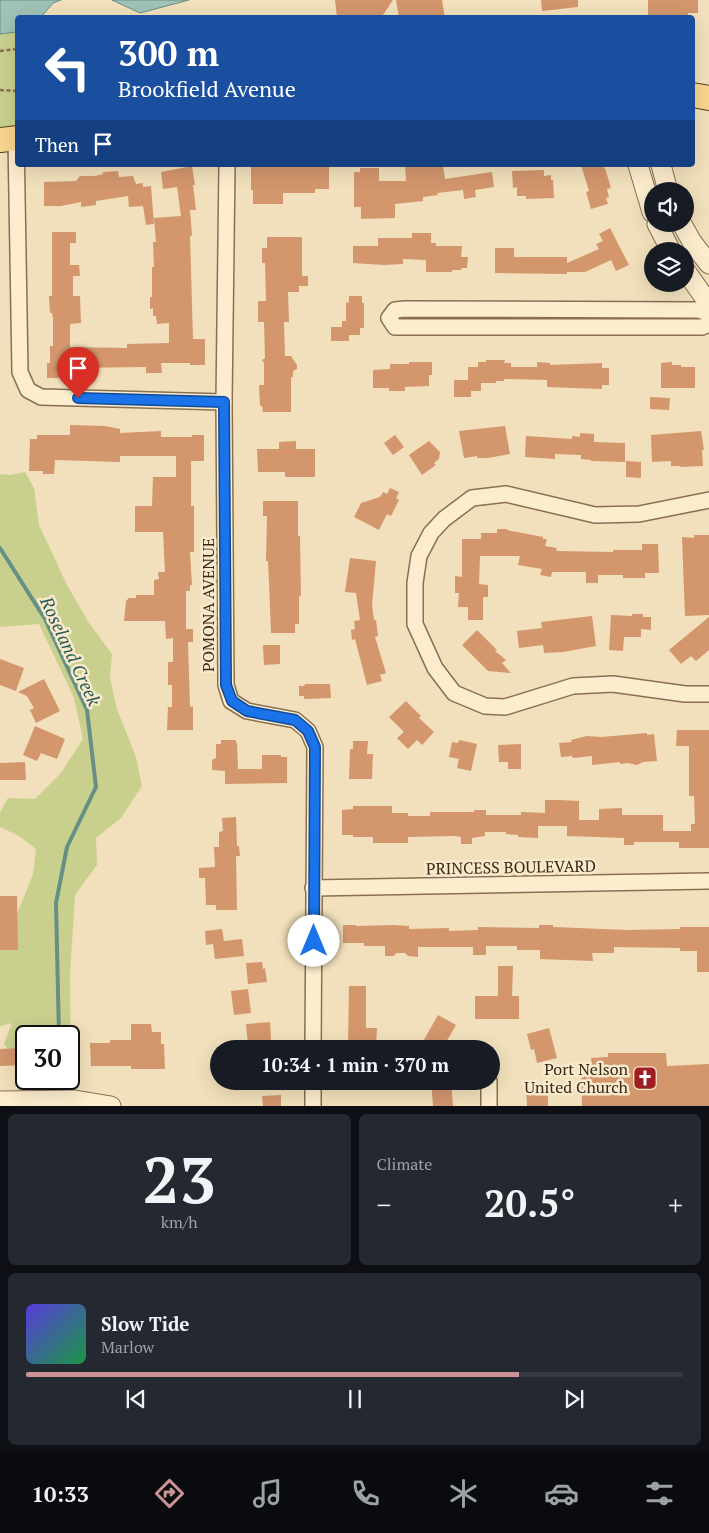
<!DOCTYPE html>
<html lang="en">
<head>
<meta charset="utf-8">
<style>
  :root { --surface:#171b24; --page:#242831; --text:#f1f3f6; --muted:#9ea1a6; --line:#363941; --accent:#cc9397 }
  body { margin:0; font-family:"PT Serif",serif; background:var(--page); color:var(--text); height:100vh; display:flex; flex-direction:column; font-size:19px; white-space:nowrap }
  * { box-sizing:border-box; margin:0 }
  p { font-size:16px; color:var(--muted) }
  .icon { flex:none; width:28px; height:28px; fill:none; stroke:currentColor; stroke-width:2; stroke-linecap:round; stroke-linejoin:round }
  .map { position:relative; height:1106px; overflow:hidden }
  .drawer { display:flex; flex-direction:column; gap:8px; padding:8px; background:#0d0f14; flex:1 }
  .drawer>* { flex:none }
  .top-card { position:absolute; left:15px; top:15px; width:680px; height:152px; border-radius:5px; box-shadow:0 5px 20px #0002; background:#1a4fa0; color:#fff; overflow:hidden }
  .fabs { position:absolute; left:644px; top:182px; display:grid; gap:10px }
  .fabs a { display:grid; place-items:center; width:50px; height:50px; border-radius:50%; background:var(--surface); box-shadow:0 5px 20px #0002; font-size:25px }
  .speed { position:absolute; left:15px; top:1025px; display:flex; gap:10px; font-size:25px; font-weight:700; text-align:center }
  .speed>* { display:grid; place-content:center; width:65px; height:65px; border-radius:50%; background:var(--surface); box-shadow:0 5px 20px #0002; line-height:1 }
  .speed .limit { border:2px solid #111; border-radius:8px; background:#fff; color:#111 }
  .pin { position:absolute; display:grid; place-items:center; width:42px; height:42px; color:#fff; margin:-51px -21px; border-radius:50% 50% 50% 0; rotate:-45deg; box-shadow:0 0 5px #0007 }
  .pin .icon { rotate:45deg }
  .me { position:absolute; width:55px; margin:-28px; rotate:0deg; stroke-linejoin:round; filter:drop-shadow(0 0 4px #0008) }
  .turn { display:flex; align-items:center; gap:18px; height:105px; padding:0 20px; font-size:22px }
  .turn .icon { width:65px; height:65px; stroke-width:2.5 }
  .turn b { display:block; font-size:35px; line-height:42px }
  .then { display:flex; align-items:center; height:48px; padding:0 20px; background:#0003; gap:10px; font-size:19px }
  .big { font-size:38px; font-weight:600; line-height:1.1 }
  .drawer .tile { flex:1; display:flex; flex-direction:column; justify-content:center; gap:8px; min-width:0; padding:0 18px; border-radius:8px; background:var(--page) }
  .drawer .dial { align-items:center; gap:0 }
  .dial b { font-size:65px; line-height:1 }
  .song { display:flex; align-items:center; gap:15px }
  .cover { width:60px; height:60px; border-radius:8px; background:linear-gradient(135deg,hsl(250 70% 55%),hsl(140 70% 35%)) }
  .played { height:5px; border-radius:2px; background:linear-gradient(90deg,var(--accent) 75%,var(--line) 75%) }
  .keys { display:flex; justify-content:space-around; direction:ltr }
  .heat { display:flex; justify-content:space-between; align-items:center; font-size:28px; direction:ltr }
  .drawer .tiles { flex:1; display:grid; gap:8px; grid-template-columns:1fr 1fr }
  .tile:last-child { grid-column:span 2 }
  .trip { position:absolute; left:210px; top:1040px; width:290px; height:50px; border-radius:25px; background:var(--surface); box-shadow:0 5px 20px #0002; font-weight:600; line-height:50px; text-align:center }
  .menu { display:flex; height:80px; justify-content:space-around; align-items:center; background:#090b0e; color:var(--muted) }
  .menu .icon { width:35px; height:35px }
  .menu .active { color:var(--accent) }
  .menu b { font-size:22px; color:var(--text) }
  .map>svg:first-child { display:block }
  .green { fill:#c9d08e }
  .water { fill:#a0c2b7; stroke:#679085 }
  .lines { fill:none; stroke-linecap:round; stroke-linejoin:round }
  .stream { stroke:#679085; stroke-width:4 }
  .building { fill:#d3966d }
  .minor-casing { stroke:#8a6f53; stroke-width:18 }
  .tertiary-casing { stroke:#8a6f53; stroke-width:21 }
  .primary-casing { stroke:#573d29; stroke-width:26 }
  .path { stroke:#8a6f53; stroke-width:2.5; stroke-dasharray:4 2.5; stroke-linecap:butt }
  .minor { stroke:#fcedce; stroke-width:15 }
  .tertiary { stroke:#fcedce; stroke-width:19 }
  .primary { stroke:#f9d68e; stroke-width:24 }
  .route-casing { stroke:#114b97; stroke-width:12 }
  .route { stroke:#1a73e8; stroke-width:9 }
  .labels { text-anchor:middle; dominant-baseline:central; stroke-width:5; stroke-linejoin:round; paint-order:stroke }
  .street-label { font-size:16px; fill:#37281a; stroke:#f8eacb }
  .poi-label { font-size:16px; fill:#37281a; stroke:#f8eacb; text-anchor:end }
  .water-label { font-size:18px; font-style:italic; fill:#285955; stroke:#f8eacb }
</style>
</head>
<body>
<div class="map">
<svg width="709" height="1106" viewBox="0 0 709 1106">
  <rect width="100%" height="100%" fill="#f1e0bb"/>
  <g class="green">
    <path d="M17,32V128L0,131V34Z"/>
    <path d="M25,472L34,488L39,525L67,585L89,623L112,654L110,678L117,709L136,757L142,786L121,818L96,838L97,865L75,895L70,974L71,1082L30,1086L28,1079H69V1036H26V1069L25,1064L15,1059L4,1044L12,1023L0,1026V931L17,914L33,874L36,849L19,836L0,827V813L8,798L35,799L61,773L83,739L74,698L39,624L0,627V474L10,475Z"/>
  </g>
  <g class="water">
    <path d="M0,0H61L53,3L41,17L18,18L17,32L0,34Z"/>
    <path d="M112,0H189L140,13Z"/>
  </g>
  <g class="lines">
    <g class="stream">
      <path d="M0,548L45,619L87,710L96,787L67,847L56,903L59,1036"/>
      <path d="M61,1079V1085"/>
    </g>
  </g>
  <g class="building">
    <path d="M335,0H393L381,18H337Z"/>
    <path d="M396,0H442L445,18H399Z"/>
    <path d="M541,0H578V7L542,11Z"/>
    <path d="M648,0H698V13H688L689,18H661V15H648Z"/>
    <path d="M251,165H329V189H315V193H283V204H253V190H251Z"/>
    <path d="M405,165H443L445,179L492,172L494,187L475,190L476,197L464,199L463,190L437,193L438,195L423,197V201L395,204V218L361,219V207H354V172H360V168H379V181H406Z"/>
    <path d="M581,165H603L604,169L605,168L611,188L607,189L609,197L606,198L608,204L591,209L586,192L589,191Z"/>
    <path d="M192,166L195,185H193L196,210H190L192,236H190L193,339H205V365H190V363H161L162,373H146V367L70,368V378H47V363H50V346H53V318L52,313H50L49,296H52V232H76V243H70V265H79L80,276H73V296H80L81,323L70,324V347L127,348V344L169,343V323L157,324L156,316H153V308L150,309V297H152V267H154L153,242H156L154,218L181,216L177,187L163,189L161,172Z"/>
    <path d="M544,170V176L551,175V180H553L554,198L526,199V196H517V187L513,188L512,171Z"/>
    <path d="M118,171L119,177L133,176L136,184L143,183V187L151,186L154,224L146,225L143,206L129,207L128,196L96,201V205L81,207V202L61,206H44V182L76,181L80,176H95L103,174V172Z"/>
    <path d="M610,228L629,265L616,271L611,260L585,272H567V274L495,273V248H514V257H567V263L599,249L596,244L603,241L599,234Z"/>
    <path d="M412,233H431V243H436V246H462L461,257H468L467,268H462L461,270H452V272H426V260L403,259V264L384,265L353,263V246H378V238H412Z"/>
    <path d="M267,237H302V276H308V286H299V292H288L289,322H284L285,356H291L297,365V369L293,371V377H291V412H263L262,406H260L259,385H264V363L262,360L265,358L264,322H258V301H266L265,263H262V248H267Z"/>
    <path d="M349,296H362V303H364V328H360V335H349V341H331V327H342V321H346V303L349,302Z"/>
    <path d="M486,360H505L504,363H511V367H537V362L550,363V365L602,363V368H609V385H602V389L547,387V380L504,379V381H496V383H481V391H471V397H454V380H468V367H478V362H486Z"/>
    <path d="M409,362H432V375H429V386L405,387V391H389V388H373V370L390,369V364H409Z"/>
    <path d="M672,362V365H681V367H695V388H661V363Z"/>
    <path d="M650,397L670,398L669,410L650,409Z"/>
    <path d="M70,425L105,426L120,429V433L161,431V437H192V435H204V461H191V506H194V552H190L192,585H190V591H186V629H193V642H188L190,707L193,706V730H167L168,707H172V685H168V662H173V638L166,639L165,621H124L126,601L129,598H136V595H154V580L159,579L158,572H165L163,532H135V506H152L153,477H176V456H120V462L55,460L54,474H43V471H29L30,439H37V435H70Z"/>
    <path d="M505,426L510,454L488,458H477V456L464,458L459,431Z"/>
    <path d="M701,431L704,450H702L703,466L680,467V466H671V461L652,462L651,435Z"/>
    <path d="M580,433L594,434V442L625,443V462L591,461V460L581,459V455L555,454V459L525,457L526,436L572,439V436L580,437Z"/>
    <path d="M395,435L404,447L393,455L384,443Z"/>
    <path d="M296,441V449H315V477H285V472H258L257,449H279V442Z"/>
    <path d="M429,441L440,452L439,459L434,463L436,465L422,475L409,455Z"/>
    <path d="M626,461L641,462V478L626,477Z"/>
    <path d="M390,488L399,492L396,498L399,500L391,516L387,514L379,530L354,517L361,503L380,497L383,492L387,494Z"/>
    <path d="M263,501H298V536H300L301,596H299V624H295V633H271L269,582L268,561H266L267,516H263Z"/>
    <path d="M497,529H507V530L543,537V539H547L545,546L557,548L556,551L613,552V550H642V544H658L659,573H645V578H623V575H598V583H586V572H552L551,577L540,575L542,569L518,565L520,556H480L479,584L488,585V597H483V620H468V607H458L459,593H455V576L462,577V539H481V533H497Z"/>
    <path d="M694,535H709V615L685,616L682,537L694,538Z"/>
    <path d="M350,558L376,561L372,605L374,620H376L378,636L375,637L386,673L380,675L382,681L367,685L355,639L352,640L351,630L355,629L354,621L360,620L356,593L345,592Z"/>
    <path d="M632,614H643V617H651V630L641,629V637H624L623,651L609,650L611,615L632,616Z"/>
    <path d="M592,616L596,646L563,652L544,653L543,645L519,648L517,631L542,628L541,622Z"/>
    <path d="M709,617V650L696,661L691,656L681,664L669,650Z"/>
    <path d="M477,630L497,650L495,651L506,660L502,663L511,673L488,671L462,645Z"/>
    <path d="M263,645H280V664L264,665Z"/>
    <path d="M0,659L24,668L16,691L0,685Z"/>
    <path d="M44,679L60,711L36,723L30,710L34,708L27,696L18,692Z"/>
    <path d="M305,684H330L331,698L304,699V696H299V686H304Z"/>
    <path d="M406,701L421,716L419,718L434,732L422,745L417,740L408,749L397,738L404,732L389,717Z"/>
    <path d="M35,726L65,739L57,759L41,753L37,761L23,755Z"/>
    <path d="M677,730H709V848H679V842H634V845H624V838L567,836V826H538V838L518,837V835L506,834V832H485V836L472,838V844H461V837L455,836L408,837V843H373V837H353V835H342V810L353,809V806H392V813H408V816H430V812H474V810H486V815H521V812L545,813V800H559L579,801V820H599V809L622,808V815H663V831H691V824H695L694,796H689V746H676Z"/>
    <path d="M647,733V735L654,734L657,761L643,762L637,765L628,763L620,764V762L592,765V756L573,758L572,756L561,757L559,743L572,742L571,740L587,736L601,737Z"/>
    <path d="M221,740H236V743H237L238,769H262V755H281V757H287V783L225,784V771L212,770V760L216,758V744H221Z"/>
    <path d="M459,740L477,744L471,771L457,768L459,759L449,757L452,742L458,743Z"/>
    <path d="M353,741H368L367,754H373L372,779H349L350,749H353Z"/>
    <path d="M521,744V769H508V762H499L498,745Z"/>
    <path d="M25,762L26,780H0V763Z"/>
    <path d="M236,817L237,846H239L240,856H236L237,910H216V905H206L205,878H199V868L215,867L214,847H219V832L223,831L222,818Z"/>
    <path d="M0,896H17L18,950H0Z"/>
    <path d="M343,925H356V926L394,925L409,926V929L449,928V931L478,930V927L539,928V925H553V927L627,930L680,929V927H709V972H697V951H680V948L614,947V953H592L593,961L540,959V950H517V946H486V955H473V947H418V957L408,956L405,953H396L394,956H385V946H364V943H343Z"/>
    <path d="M222,929L224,941L242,939L244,956L215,959L213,944L206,945L205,931Z"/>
    <path d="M262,962L263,969L265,968L267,982L248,984L246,963Z"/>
    <path d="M498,966H513L512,996H519V1019H475V996H498Z"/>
    <path d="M349,986H366V1028H377L376,1049H348Z"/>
    <path d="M248,989L251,1013L234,1015L231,991Z"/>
    <path d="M438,1015L456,1025L442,1049H428L421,1045Z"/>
    <path d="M270,1022L271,1041L248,1044L246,1024Z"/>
    <path d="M131,1024H151L152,1032H161V1044H164L165,1069H131V1066H91L90,1043H110V1040H131Z"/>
    <path d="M549,1028L557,1058L537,1063L534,1049L531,1050L527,1034Z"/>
    <path d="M26,1048V1065L0,1066V1049Z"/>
    <path d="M608,1053H666L667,1066L709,1064V1106H582L581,1065H592L591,1058L608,1057Z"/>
    <path d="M431,1081H451L453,1106H433Z"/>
    <path d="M548,1087V1106H527L526,1088Z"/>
    <path d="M281,1095V1106H263L262,1096Z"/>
  </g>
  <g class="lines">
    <g class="minor-casing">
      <g id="minor">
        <path d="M16,138L20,372L28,390L41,397L224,402"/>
        <path d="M227,165L224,402L226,685L231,701L247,711L295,720L308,731L315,747L313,1049"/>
        <path d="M709,313L698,310L405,309L395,310L389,318L395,327H702L709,324"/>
        <path d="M709,500L639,514L595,515L506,494L472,498L444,519L431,533L419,556L415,583V624L435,668L454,693L485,706L505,707L573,686L613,684L685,694H709"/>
        <path d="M313,888L709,881"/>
        <path d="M489,1081V1106"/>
        <path d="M313,1106V1081"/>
      </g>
    </g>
    <g class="tertiary-casing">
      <g id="tertiary">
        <path d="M638,165L652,212"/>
        <path d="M661,165L668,191"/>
        <path d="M657,224L671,251"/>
        <path d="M682,224L692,242L709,264"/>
        <path d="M685,270L709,304"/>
        <path d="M0,1101L75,1100L111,1106"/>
      </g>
    </g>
    <g class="primary-casing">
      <g id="primary">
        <path d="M692,95L709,98"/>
        <path d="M0,140L18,138"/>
      </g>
    </g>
    <g class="path">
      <path d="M0,51L18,49"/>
      <path d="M0,90L18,91"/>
    </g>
    <use href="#minor" class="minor"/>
    <use href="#tertiary" class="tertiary"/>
    <use href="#primary" class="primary"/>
  </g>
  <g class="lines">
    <g class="route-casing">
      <path id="route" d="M78,398L224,402L226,685L232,701L247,711L295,720L308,731L315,747L314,941"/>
    </g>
    <use href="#route" class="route"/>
  </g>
  <defs>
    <g id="church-square" transform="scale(1.25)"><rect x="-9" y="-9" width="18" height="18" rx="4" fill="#9e1e22" stroke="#f8eacb"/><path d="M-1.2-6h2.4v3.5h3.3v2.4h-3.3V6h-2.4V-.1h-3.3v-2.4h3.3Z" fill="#fff"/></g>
  </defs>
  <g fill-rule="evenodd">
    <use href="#church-square" x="645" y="1078"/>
  </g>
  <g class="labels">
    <g class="street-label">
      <text transform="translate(208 605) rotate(-90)">POMONA AVENUE</text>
      <text transform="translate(511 867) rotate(-1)">PRINCESS BOULEVARD</text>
    </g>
    <g class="poi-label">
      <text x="628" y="1069">Port Nelson<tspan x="628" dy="18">United Church</tspan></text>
    </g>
    <g class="water-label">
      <text transform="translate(71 651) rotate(65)">Roseland Creek</text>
    </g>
  </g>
</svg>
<div class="fabs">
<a><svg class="icon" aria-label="sound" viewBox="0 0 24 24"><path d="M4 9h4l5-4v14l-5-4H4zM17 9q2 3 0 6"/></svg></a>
<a><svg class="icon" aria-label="layers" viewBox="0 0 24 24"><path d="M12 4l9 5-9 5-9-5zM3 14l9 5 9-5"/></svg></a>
</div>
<div class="speed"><div class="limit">30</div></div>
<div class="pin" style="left:78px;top:398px;background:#d93025"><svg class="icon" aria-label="arrive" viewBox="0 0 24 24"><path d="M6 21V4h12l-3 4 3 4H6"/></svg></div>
<svg class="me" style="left:314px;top:941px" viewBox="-20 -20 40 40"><circle r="19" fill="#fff"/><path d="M0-13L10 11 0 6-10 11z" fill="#1a73e8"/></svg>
<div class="trip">10:34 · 1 min · 370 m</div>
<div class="top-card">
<div class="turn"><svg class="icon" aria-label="left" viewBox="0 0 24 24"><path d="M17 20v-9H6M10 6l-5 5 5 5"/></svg><div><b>300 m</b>Brookfield Avenue</div></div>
<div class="then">Then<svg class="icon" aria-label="arrive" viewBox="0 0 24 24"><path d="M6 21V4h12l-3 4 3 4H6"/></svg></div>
</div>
</div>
<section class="drawer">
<div class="tiles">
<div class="tile dial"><b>23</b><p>km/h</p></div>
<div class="tile"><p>Climate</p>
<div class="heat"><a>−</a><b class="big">20.5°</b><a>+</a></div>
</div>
<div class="tile">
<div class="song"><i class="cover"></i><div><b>Slow Tide</b><p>Marlow</p></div></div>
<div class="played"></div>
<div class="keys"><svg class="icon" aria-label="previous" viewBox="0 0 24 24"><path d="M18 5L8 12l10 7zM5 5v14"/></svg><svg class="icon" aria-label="pause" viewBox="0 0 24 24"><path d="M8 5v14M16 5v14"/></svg><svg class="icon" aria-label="next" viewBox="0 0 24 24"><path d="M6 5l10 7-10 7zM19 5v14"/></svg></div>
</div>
</div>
</section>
<nav class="menu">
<b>10:33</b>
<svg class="icon active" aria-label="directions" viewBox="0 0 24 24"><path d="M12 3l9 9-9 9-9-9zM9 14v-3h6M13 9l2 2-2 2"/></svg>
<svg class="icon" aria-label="music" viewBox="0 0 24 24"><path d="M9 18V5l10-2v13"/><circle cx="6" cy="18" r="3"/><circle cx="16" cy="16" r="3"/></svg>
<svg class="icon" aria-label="phone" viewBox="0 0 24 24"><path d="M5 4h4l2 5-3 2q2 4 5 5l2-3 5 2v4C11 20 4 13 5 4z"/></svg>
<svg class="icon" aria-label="climate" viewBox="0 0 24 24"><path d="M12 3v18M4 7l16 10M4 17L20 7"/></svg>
<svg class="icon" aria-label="car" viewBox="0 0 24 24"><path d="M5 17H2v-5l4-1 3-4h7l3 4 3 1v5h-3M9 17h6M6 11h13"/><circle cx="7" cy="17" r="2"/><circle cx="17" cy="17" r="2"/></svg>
<svg class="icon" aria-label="filters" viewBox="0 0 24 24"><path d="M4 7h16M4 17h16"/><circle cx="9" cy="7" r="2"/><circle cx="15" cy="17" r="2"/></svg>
</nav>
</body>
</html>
